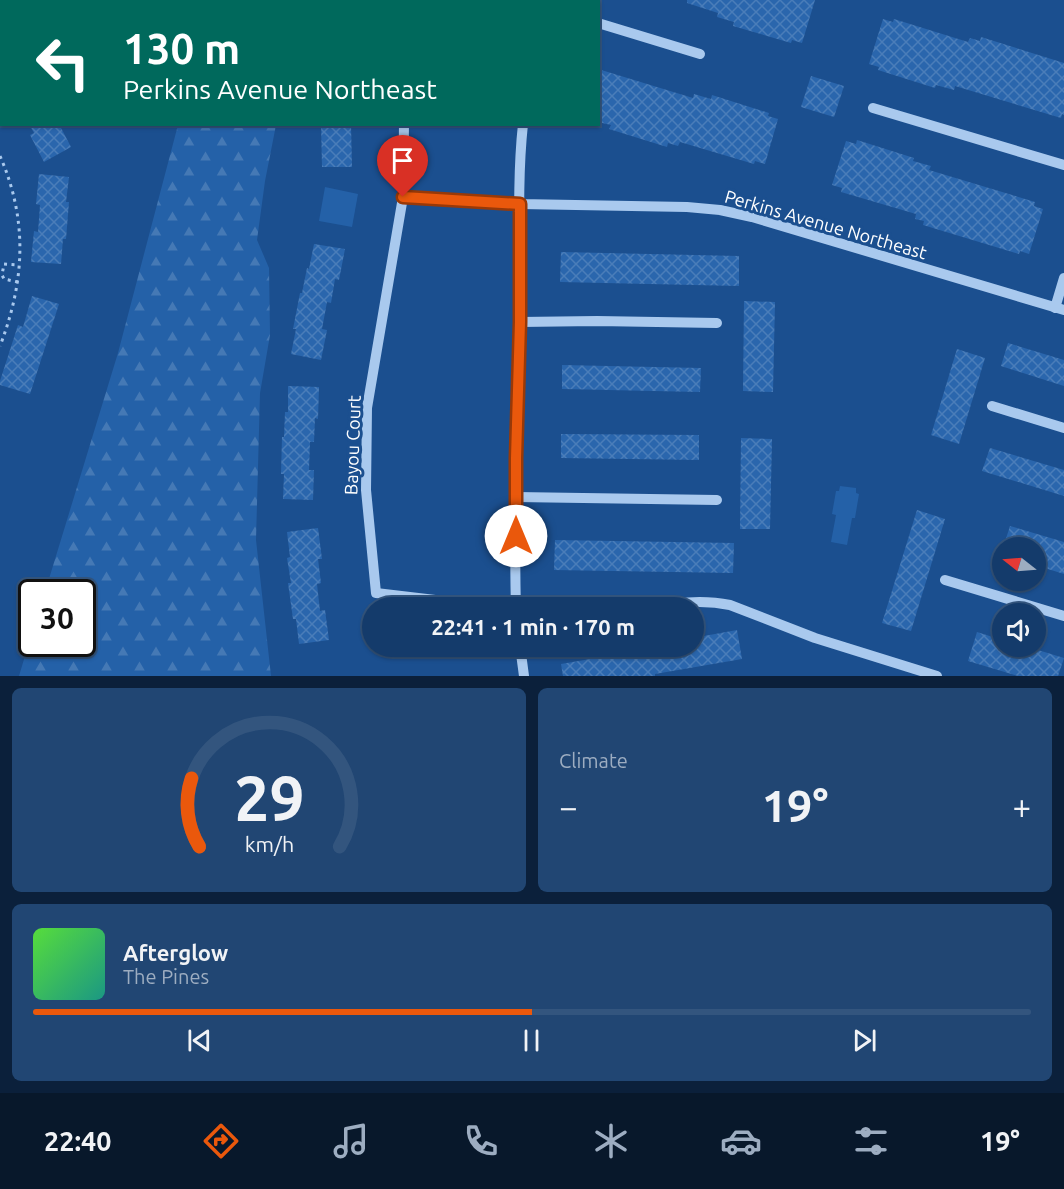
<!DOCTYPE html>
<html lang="en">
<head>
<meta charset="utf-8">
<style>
  :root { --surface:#143b6b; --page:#214673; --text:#f1f3f6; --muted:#9dadc1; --line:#33557e; --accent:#ea580c }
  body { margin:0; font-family:Ubuntu,sans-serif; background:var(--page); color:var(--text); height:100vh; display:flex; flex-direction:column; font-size:22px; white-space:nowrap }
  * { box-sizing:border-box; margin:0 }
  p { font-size:20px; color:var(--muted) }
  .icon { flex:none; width:33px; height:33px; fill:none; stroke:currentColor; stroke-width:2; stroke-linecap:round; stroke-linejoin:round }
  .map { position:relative; height:676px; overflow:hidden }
  .drawer { display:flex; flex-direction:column; gap:12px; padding:12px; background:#0b203b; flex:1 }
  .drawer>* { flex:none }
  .banner { position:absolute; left:0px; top:0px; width:600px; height:126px; box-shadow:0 2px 4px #0004,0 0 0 2px var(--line); background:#00695c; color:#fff; overflow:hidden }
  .needle { width:39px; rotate:287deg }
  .fabs { position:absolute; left:992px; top:537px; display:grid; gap:12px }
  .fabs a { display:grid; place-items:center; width:54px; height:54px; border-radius:50%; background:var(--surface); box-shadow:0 2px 4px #0004,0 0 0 2px var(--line); font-size:30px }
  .speed { position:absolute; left:18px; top:579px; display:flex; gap:12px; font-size:30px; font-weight:700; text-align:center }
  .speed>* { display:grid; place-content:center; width:78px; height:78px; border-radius:50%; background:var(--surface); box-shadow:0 2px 4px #0004,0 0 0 2px var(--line); line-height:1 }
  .speed .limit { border:3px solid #111; border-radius:9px; background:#fff; color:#111 }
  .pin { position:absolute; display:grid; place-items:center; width:51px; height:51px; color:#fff; margin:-62px -26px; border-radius:50% 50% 50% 0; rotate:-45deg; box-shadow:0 0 6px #0007 }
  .pin .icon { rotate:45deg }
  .me { position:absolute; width:66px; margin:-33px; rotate:0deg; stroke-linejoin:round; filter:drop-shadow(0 0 4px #0008) }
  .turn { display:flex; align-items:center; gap:21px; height:126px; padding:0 24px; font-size:27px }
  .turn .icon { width:78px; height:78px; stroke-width:2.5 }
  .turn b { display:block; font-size:42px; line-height:51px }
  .big { font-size:45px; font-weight:700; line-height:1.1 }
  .drawer .tile { flex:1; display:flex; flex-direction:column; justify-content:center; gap:9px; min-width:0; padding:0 21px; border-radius:9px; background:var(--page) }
  .drawer .dial { align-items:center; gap:0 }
  .dial svg { height:156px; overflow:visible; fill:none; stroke:var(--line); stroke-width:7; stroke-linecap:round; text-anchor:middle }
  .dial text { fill:var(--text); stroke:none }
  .song { display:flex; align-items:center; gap:18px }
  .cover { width:72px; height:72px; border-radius:9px; background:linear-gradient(135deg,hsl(110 70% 55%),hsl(170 70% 35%)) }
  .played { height:6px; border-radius:3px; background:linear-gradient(90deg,var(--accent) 50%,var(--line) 50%) }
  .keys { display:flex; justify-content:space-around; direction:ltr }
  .heat { display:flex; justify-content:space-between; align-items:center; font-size:33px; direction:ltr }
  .drawer .tiles { flex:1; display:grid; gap:12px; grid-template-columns:1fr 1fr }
  .tile:last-child { grid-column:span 2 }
  .trip { position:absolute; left:362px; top:597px; width:342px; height:60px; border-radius:30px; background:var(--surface); box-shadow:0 2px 4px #0004,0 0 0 2px var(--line); font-weight:700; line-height:60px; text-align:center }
  .tabs { display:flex; height:96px; justify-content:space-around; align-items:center; background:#08182b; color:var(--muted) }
  .tabs .icon { width:42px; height:42px }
  .tabs .current { color:var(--accent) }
  .tabs b { font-size:27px; color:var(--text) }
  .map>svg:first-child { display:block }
  .forest { fill:url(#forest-firs) }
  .green { fill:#2461a8 }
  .building { fill:url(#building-cross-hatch) }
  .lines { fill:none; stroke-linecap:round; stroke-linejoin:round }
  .path { stroke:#a9c9ee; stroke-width:3; stroke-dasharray:3 4.5; stroke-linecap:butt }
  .minor { stroke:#a9c9ee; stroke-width:10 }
  .route-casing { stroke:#983908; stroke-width:15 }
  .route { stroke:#ea580c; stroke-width:10 }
  .labels { text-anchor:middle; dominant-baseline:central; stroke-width:6; stroke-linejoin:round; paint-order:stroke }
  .street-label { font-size:18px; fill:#fff; stroke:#1b4f8f }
</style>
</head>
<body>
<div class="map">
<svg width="1064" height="676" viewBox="0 0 1064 676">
  <defs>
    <pattern id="forest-firs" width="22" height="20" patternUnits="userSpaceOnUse" patternTransform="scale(1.5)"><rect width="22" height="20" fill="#2461a8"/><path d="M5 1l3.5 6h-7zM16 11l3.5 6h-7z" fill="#4579b5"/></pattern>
    <pattern id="building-cross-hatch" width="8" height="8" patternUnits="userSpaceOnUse" patternTransform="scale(1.5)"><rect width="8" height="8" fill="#2a66ad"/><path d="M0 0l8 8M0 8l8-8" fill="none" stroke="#4a7db9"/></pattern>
  </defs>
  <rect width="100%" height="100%" fill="#1b4f8f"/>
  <g class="forest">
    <path d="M0,0H195L199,1L2,2L1,21H0Z"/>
    <path d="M178,125H276L265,181L257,240L269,268L270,335L260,393L256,540L271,676H19L31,636L32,644H82V592H45L118,353Z"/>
  </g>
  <g class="green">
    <path d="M325,187L358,194L352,227L319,221Z"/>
    <path d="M840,486L856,488V493L859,494L855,518H852L847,545L831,542L836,515L832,514L836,491H839Z"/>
  </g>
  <g class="building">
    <path d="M687,0H815L802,43L792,40L791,43L733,26L734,22L717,17L718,13L687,3Z"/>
    <path d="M883,19L893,22L894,19L968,42L970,38L980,41L981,37L1064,63V115L1062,114L1061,118L955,86L954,90L936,85L935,88L878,70L879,67L869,64Z"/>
    <path d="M598,69L693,98L694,94L711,99L712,95L769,113L768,116L778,119L765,164L755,161L754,164L680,142L678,146L668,143L667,147L609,129L611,125L598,122Z"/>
    <path d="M811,76L844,86L834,117L801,107Z"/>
    <path d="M29,124H59L71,147L44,162L30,135L34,133Z"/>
    <path d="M321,124L351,125L352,167H322Z"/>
    <path d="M857,140L914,158L913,161L931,166L929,170L1035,202L1034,206L1043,209L1029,254L1020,251L1019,254L923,225L924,221L915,219L916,214L841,192L842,188L832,185L846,141L856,144Z"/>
    <path d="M39,174L69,177L66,202H69L66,239H63L61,264L31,262L34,231L38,232L40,205L36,204Z"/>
    <path d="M314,244L345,249L339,280L335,279L331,303L327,302L322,329L327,330L321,360L291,354L296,329H293L300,293H302L307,268L309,269Z"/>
    <path d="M561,252L739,256V286L560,282Z"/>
    <path d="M32,296L59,304L30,394L0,385V381L18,325L23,327Z"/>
    <path d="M744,301L775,302L773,392L743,391Z"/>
    <path d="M1008,343L1064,360V386L1001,366Z"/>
    <path d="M957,349L985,358L959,444L931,435Z"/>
    <path d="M562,365L701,368L700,392L562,389Z"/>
    <path d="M288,386L319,387L318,419L315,418L314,442H310L309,470H314L313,500L283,499L284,474H281L282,437H284L285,412H288Z"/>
    <path d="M561,434L699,435V460L561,458Z"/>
    <path d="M741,438L772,439L770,529H740Z"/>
    <path d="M990,448L1064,470V496L982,471Z"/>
    <path d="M917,510L945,519L911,631L882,623Z"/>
    <path d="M1010,526L1064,542V574L1035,565V548H1003Z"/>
    <path d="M318,528L322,559H318L321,583L317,584L320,611L325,610L329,640L299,644L296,619H293L288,583H291L287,558L290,557L287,532Z"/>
    <path d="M555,540L734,543L733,573L554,570Z"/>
    <path d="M737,630L742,659L655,674V676H563L561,664L648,649V646H693V638Z"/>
    <path d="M977,632L1002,640V646H1025L1064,658L1058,676H1018L968,661Z"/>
  </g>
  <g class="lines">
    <g class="path">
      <path d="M0,156C28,220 25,281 0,346"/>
      <path d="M18,282L4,279L2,275L4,264L19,265"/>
    </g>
    <g class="minor">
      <path d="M401,0V2"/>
      <path d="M456,0L457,2"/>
      <path d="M556,2V0"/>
      <path d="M598,23L700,54"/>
      <path d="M873,108L1064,165"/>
      <path d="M404,124L403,197L367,408L366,490L376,593L469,604L516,606"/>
      <path d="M403,197L520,204L687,207L720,210L752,217L1064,310"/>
      <path d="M1055,308L1064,278"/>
      <path d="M520,322L597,321L717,323"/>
      <path d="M992,406L1064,428"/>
      <path d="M516,497L717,500"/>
      <path d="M945,580L1064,616"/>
      <path d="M516,608C513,512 519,416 520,320C521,255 516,189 523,124"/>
      <path d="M646,608C675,603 701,599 730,605L815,638L937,676"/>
      <path d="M520,646L524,676"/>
    </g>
  </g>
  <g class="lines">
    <g class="route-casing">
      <path id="route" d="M403,197L520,204V322L516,458V536"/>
    </g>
    <use href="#route" class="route"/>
  </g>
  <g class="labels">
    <g class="street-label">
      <text transform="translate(826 224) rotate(16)">Perkins Avenue Northeast</text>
      <text transform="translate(352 445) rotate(-88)">Bayou Court</text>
    </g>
  </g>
</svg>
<div class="fabs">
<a><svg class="needle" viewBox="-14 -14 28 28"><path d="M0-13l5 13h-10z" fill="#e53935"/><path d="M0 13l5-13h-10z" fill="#9dadc1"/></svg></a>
<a><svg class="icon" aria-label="sound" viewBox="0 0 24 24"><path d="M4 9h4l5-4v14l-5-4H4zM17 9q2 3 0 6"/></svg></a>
</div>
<div class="speed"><div class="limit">30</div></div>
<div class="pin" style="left:403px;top:197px;background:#d93025"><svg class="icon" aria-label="arrive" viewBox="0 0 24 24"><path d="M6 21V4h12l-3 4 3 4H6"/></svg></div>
<svg class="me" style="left:516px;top:536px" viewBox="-20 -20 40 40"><circle r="19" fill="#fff"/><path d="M0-13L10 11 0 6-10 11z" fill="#ea580c"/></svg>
<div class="trip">22:41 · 1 min · 170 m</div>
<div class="banner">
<div class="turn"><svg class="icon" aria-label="left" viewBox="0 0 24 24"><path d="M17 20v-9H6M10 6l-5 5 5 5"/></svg><div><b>130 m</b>Perkins Avenue Northeast</div></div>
</div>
</div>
<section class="drawer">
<div class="tiles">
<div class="tile dial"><svg viewBox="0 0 100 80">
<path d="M14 69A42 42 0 1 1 86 69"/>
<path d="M14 69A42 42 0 0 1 10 34" stroke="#ea580c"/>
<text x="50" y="56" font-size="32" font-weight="700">29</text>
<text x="50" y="72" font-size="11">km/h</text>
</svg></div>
<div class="tile"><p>Climate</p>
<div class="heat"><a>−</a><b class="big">19°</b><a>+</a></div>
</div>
<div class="tile">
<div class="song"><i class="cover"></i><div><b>Afterglow</b><p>The Pines</p></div></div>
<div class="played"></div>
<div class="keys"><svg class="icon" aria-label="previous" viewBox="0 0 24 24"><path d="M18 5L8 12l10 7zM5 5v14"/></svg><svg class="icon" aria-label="pause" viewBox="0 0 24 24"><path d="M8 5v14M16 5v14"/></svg><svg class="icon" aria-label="next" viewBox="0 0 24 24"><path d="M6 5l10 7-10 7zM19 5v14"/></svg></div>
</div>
</div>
</section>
<nav class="tabs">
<b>22:40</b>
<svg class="icon current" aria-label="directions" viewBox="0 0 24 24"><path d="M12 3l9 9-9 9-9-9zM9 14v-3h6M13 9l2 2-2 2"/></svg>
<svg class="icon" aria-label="music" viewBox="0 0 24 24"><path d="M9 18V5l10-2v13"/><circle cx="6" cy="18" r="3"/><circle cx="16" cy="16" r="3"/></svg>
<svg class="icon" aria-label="phone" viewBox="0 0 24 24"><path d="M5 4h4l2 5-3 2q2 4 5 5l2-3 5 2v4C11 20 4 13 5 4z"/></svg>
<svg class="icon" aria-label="climate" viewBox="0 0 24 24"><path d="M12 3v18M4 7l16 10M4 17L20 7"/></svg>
<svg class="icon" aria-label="car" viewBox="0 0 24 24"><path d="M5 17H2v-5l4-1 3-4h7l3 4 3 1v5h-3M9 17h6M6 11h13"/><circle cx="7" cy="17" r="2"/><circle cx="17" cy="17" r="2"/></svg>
<svg class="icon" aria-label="filters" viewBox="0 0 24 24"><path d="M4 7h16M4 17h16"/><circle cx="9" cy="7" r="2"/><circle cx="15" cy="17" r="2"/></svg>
<b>19°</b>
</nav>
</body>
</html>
